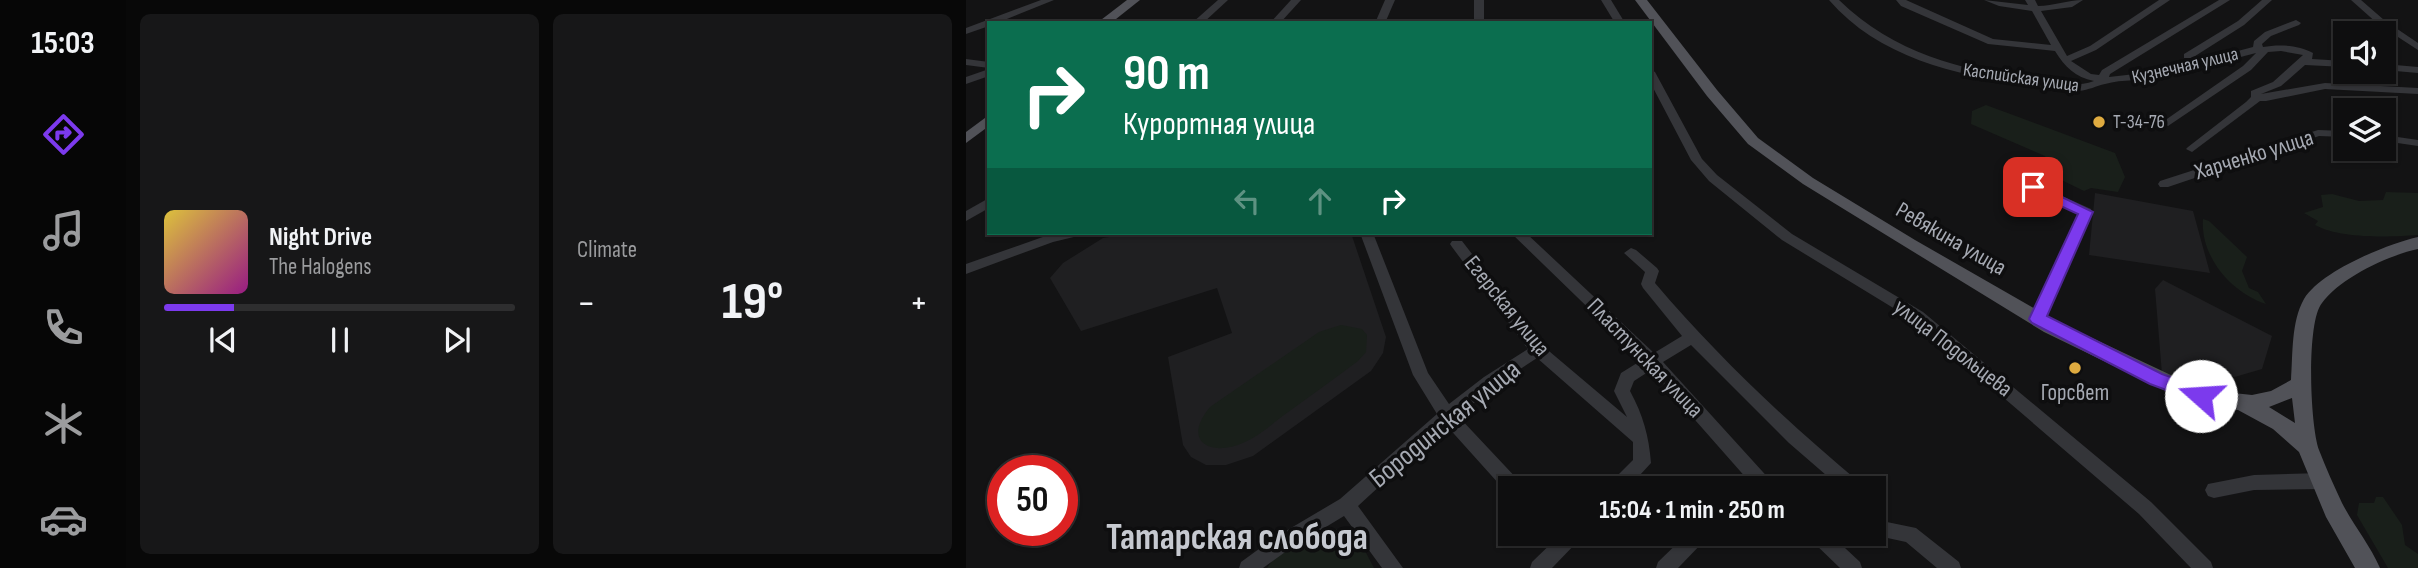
<!DOCTYPE html>
<html lang="en">
<head>
<meta charset="utf-8">
<style>
  :root { --surface:#0e0e0f; --page:#171718; --text:#f1f3f6; --muted:#9b9c9e; --line:#2e2e2f; --accent:#7c3aed }
  body { margin:0; font-family:"Sofia Sans Condensed",sans-serif; background:var(--page); color:var(--text); height:100vh; display:flex; flex-direction:column; font-size:26px; white-space:nowrap }
  * { box-sizing:border-box; margin:0 }
  p { font-size:23px; color:var(--muted) }
  .icon { flex:none; width:38px; height:38px; fill:none; stroke:currentColor; stroke-width:2; stroke-linecap:round; stroke-linejoin:round }
  .map { position:relative; flex:1; overflow:hidden }
  .drawer { display:flex; flex-direction:column; gap:14px; padding:14px; background:#080808; width:840px }
  .drawer>* { flex:none }
  .guide { position:absolute; left:21px; top:21px; width:665px; height:214px; border-radius:0px; box-shadow:0 2px 5px #0004,0 0 0 2px var(--line); background:#0b6e4f; color:#fff; overflow:hidden }
  .tools { position:absolute; left:1367px; top:21px; display:grid; gap:14px }
  .tools a { display:grid; place-items:center; width:63px; height:63px; border-radius:0px; background:var(--surface); box-shadow:0 2px 5px #0004,0 0 0 2px var(--line); font-size:35px }
  .speed { position:absolute; left:21px; top:455px; display:flex; gap:14px; font-size:35px; font-weight:700; text-align:center }
  .speed>* { display:grid; place-content:center; width:91px; height:91px; border-radius:50%; background:var(--surface); box-shadow:0 2px 5px #0004,0 0 0 2px var(--line); line-height:1 }
  .speed .limit { border:10px solid #d22; background:#fff; color:#111 }
  .pin { position:absolute; display:grid; place-items:center; width:60px; height:60px; color:#fff; margin:-30px; border-radius:14px; box-shadow:0 4px 10px #0006 }
  .me { position:absolute; width:77px; margin:-38px; rotate:289deg; stroke-linejoin:round; filter:drop-shadow(0 0 5px #0008) }
  .turn { display:flex; align-items:center; gap:24px; height:147px; padding:0 21px; font-size:32px }
  .turn .icon { width:91px; height:91px; stroke-width:2.5 }
  .turn b { display:block; font-size:49px; line-height:60px }
  .lanes { display:flex; align-items:center; height:66px; padding:0 21px; background:#0003; justify-content:center; gap:35px; direction:ltr }
  .lanes .off { opacity:.35 }
  .big { font-size:52px; font-weight:700; line-height:1.1 }
  .drawer .tile { flex:1; display:flex; flex-direction:column; justify-content:center; gap:10px; min-width:0; padding:0 24px; border-radius:10px; background:var(--page) }
  .song { display:flex; align-items:center; gap:21px }
  .cover { width:84px; height:84px; border-radius:10px; background:linear-gradient(135deg,hsl(50 70% 55%),hsl(310 70% 35%)) }
  .played { height:7px; border-radius:4px; background:linear-gradient(90deg,var(--accent) 20%,var(--line) 20%) }
  .keys { display:flex; justify-content:space-around; direction:ltr }
  .heat { display:flex; justify-content:space-between; align-items:center; font-size:38px; direction:ltr }
  .drawer .tiles { flex:1; display:grid; gap:14px; grid-template-columns:repeat(2,1fr) }
  .trip { position:absolute; left:532px; top:476px; width:388px; height:70px; border-radius:0px; background:var(--surface); box-shadow:0 2px 5px #0004,0 0 0 2px var(--line); font-weight:700; line-height:70px; text-align:center }
  main { display:flex; flex:1; min-height:0 }
  .menu { display:flex; flex-direction:column; width:126px; justify-content:space-around; align-items:center; background:#060606; color:var(--muted) }
  .menu .icon { width:49px; height:49px }
  .menu .active { color:var(--accent) }
  .menu b { font-size:32px; color:var(--text) }
  .map>svg:first-child { display:block }
  .built { fill:#1f1f21 }
  .green { fill:#191f1a }
  .lines { fill:none; stroke-linecap:round; stroke-linejoin:round }
  .minor { fill:#343539; fill-rule:evenodd }
  .major { fill:#515258; fill-rule:evenodd }
  .route { fill:#7c3aed; stroke:#51269a; stroke-width:2 }
  .poi-dot { fill:#dfab40; stroke:#0e0e0f; stroke-width:2.5 }
  .labels { text-anchor:middle; dominant-baseline:central; stroke-width:7; stroke-linejoin:round; paint-order:stroke }
  .far-street-label { font-size:19px; fill:#a6aab3; stroke:#0e0e0f }
  .far-poi-label { font-size:19px; fill:#a6aab3; stroke:#0e0e0f; text-anchor:start }
  .street-label { font-size:23px; fill:#a6aab3; stroke:#0e0e0f }
  .poi-label { font-size:23px; fill:#a6aab3; stroke:#0e0e0f }
  .near-street-label { font-size:28px; fill:#a6aab3; stroke:#0e0e0f }
  .near-district-label { font-size:37px; font-weight:bold; fill:#c6c9d0; stroke:#0e0e0f }
</style>
</head>
<body>
<main>
<nav class="menu">
<b>15:03</b>
<svg class="icon active" aria-label="directions" viewBox="0 0 24 24"><path d="M12 3l9 9-9 9-9-9zM9 14v-3h6M13 9l2 2-2 2"/></svg>
<svg class="icon" aria-label="music" viewBox="0 0 24 24"><path d="M9 18V5l10-2v13"/><circle cx="6" cy="18" r="3"/><circle cx="16" cy="16" r="3"/></svg>
<svg class="icon" aria-label="phone" viewBox="0 0 24 24"><path d="M5 4h4l2 5-3 2q2 4 5 5l2-3 5 2v4C11 20 4 13 5 4z"/></svg>
<svg class="icon" aria-label="climate" viewBox="0 0 24 24"><path d="M12 3v18M4 7l16 10M4 17L20 7"/></svg>
<svg class="icon" aria-label="car" viewBox="0 0 24 24"><path d="M5 17H2v-5l4-1 3-4h7l3 4 3 1v5h-3M9 17h6M6 11h13"/><circle cx="7" cy="17" r="2"/><circle cx="17" cy="17" r="2"/></svg>
</nav>
<section class="drawer">
<div class="tiles">
<div class="tile">
<div class="song"><i class="cover"></i><div><b>Night Drive</b><p>The Halogens</p></div></div>
<div class="played"></div>
<div class="keys"><svg class="icon" aria-label="previous" viewBox="0 0 24 24"><path d="M18 5L8 12l10 7zM5 5v14"/></svg><svg class="icon" aria-label="pause" viewBox="0 0 24 24"><path d="M8 5v14M16 5v14"/></svg><svg class="icon" aria-label="next" viewBox="0 0 24 24"><path d="M6 5l10 7-10 7zM19 5v14"/></svg></div>
</div>
<div class="tile"><p>Climate</p>
<div class="heat"><a>−</a><b class="big">19°</b><a>+</a></div>
</div>
</div>
</section>
<div class="map">
<svg width="1452" height="568" viewBox="0 0 1452 568">
  <rect width="100%" height="100%" fill="#131314"/>
  <g class="built">
    <path d="M1129,193L1227,211L1244,273L1123,255Z"/>
    <path d="M167,233H385L420,337L417,353L405,371L287,456L260,465H240L225,457L217,445L202,357L266,333L251,288L115,331L84,278L97,263L137,238Z"/>
    <path d="M1197,280L1306,336L1296,369L1255,381L1196,374L1189,289Z"/>
  </g>
  <g class="green">
    <path d="M1020,105L1149,153L1159,177L1152,192L1125,188L1118,191L1077,171L1075,168L1081,162L1079,156L1005,124L1006,111Z"/>
    <path d="M1420,192L1452,193V235C1424,237 1374,239 1349,225L1352,221L1338,213L1357,207L1355,195L1366,194L1393,201L1417,200Z"/>
    <path d="M1237,219L1243,221L1281,257L1276,271L1283,288L1292,292L1300,304C1266,293 1234,257 1237,219Z"/>
    <path d="M375,325L396,329L401,335L400,352L392,361C368,379 343,397 318,415C306,424 293,436 279,442C245,458 215,442 244,407L353,332Z"/>
    <path d="M1410,497H1417L1436,525L1439,545L1452,554V568H1422L1391,515L1393,503H1408Z"/>
    <path d="M368,529H379L397,547L408,568H301C315,545 344,538 368,529Z"/>
  </g>
  <g class="lines">
    <g class="minor">
      <path d="M75,0H88L31,23H23V26L0,34V28Z"/>
      <path d="M252,0H262L237,23H226Z"/>
      <path d="M325,0H335L314,23H304Z"/>
      <path d="M419,0H429L419,23H409Z"/>
      <rect x="508" y="0" width="10" height="23"/>
      <path d="M635,0H645L659,23H649Z"/>
      <path d="M863,0H873C929,54 994,70 1069,80C1088,83 1109,88 1128,81C1109,77 1099,67 1089,51L1022,44L935,6L930,0H940L1027,39L1085,45L1066,11L1033,6L1018,0L1062,5L1059,0H1069L1072,6C1088,6 1101,0 1117,0L1106,7L1075,11L1101,56L1124,46L1193,0H1204L1130,50L1105,61L1125,74L1133,75L1136,70L1253,0H1264L1144,74L1143,77L1196,71L1287,47L1288,41L1299,32L1330,20L1335,23L1333,25L1305,36L1296,44L1297,47C1313,44 1333,45 1347,53L1346,59L1379,61V67L1339,65L1315,86L1295,94L1359,83L1452,88V94L1359,89L1300,101H1294L1226,152L1220,149L1222,147L1280,102L1285,97V91L1307,82L1337,55L1315,51L1302,52L1285,70L1202,126L1196,123L1198,121L1277,66L1290,53C1259,61 1228,71 1197,77C1178,81 1156,79 1139,84C1130,86 1123,90 1113,91C1096,92 1077,88 1060,85C989,75 912,57 863,0Z"/>
      <path d="M1296,0H1306L1278,25L1226,58H1218V54L1272,21Z"/>
      <path d="M1385,0H1395L1418,20L1452,43V50L1412,24Z"/>
      <path d="M0,59L23,62V68L0,65Z"/>
      <path d="M1418,64L1452,67V73L1418,70Z"/>
      <path d="M23,69V76L0,84V77Z"/>
      <path d="M684,69L689,72L736,159L751,175L826,234L957,312L1185,502L1245,562L1247,568H1225L1173,514L947,320L816,240L743,181L725,160L684,82Z"/>
      <path d="M1352,130L1379,131V137L1353,136L1202,187H1194L1192,184L1194,181Z"/>
      <path d="M1418,135L1452,140V146L1418,141Z"/>
      <path d="M1067,183L1125,209L1126,212L1079,319L1077,323H1067L1065,319L1113,214L1063,190L1061,187L1063,184Z"/>
      <path d="M23,198V208L0,221V211Z"/>
      <path d="M88,233H114L112,236L87,242L0,274V264Z"/>
      <path d="M394,233H407L462,373L483,404L518,377L562,349L486,247L484,244L486,241H496L577,346L661,417L648,391L655,373L676,360L545,233H560L688,353L716,336L677,288L675,284L679,272L658,253L665,248L670,250L691,268L693,271L689,283C751,356 820,421 893,482L896,488H875L823,443L725,345L697,362L806,482L809,488H789L685,370L668,381L664,391C677,415 683,436 685,463L662,488H642L645,482L667,460V442L571,358L530,385L492,416L554,482L557,488H544V494H542L480,425L392,506L437,568H416L378,516L322,550L297,568H273L275,562L308,538L374,499L471,414L447,375Z"/>
      <path d="M1356,473L1362,476L1365,481L1362,486L1356,489L1288,490L1248,498L1242,496L1239,490L1242,484L1288,475Z"/>
      <path d="M908,515L914,517L916,521L950,528L993,562L995,568H971L940,542L903,534H908Z"/>
      <path d="M595,534H616L613,540L586,568H564L566,562Z"/>
      <path d="M721,534H742L739,540L712,568H690L692,562Z"/>
      <path d="M842,534H864L894,562L896,568H874L845,540Z"/>
    </g>
    <g class="major">
      <path d="M161,0H174L145,23H131Z"/>
      <path d="M669,0H681L751,90L792,138L847,178L949,240L1092,322L1224,384L1249,391L1286,395L1305,391L1325,380C1327,354 1325,322 1338,299C1355,271 1421,244 1452,237V249C1423,255 1374,278 1356,303C1340,322 1344,426 1353,450C1360,468 1368,486 1376,503C1388,526 1404,545 1414,568H1389L1360,517L1333,452L1307,429L1272,410L1249,407L1212,397L1078,332L837,184L782,144L741,96ZM1326,398L1329,423L1303,407Z"/>
      <path d="M23,115V126L0,143V132Z"/>
    </g>
  </g>
  <path class="route" d="M1067,183L1127,212L1081,316L1196,374L1242,390L1244,396L1242,401L1235,403L1184,384L1066,323L1063,319L1112,214L1062,191V184Z"/>
  <g class="poi-dot">
    <circle cx="1133" cy="122" r="7"/>
    <circle cx="1109" cy="368" r="7"/>
  </g>
  <g class="labels">
    <g class="far-street-label">
      <text transform="translate(1219 66) rotate(-13)">Кузнечная улица</text>
      <text transform="translate(1055 78) rotate(8)">Каспийская улица</text>
    </g>
    <g class="far-poi-label">
      <text x="1147" y="122">Т-34-76</text>
    </g>
    <g class="street-label">
      <text transform="translate(1288 155) rotate(-17)">Харченко улица</text>
      <text transform="translate(985 239) rotate(30)">Ревякина улица</text>
      <text transform="translate(541 306) rotate(51)">Егерская улица</text>
      <text transform="translate(987 348) rotate(38)">улица Подольцева</text>
      <text transform="translate(679 358) rotate(46)">Пластунская улица</text>
    </g>
    <g class="poi-label">
      <text x="1109" y="393">Горсвет</text>
    </g>
    <g class="near-street-label">
      <text transform="translate(479 424) rotate(-39)">Бородинская улица</text>
    </g>
    <g class="near-district-label">
      <text x="271" y="538">Татарская слобода</text>
    </g>
  </g>
</svg>
<div class="tools">
<a><svg class="icon" aria-label="sound" viewBox="0 0 24 24"><path d="M4 9h4l5-4v14l-5-4H4zM17 9q2 3 0 6"/></svg></a>
<a><svg class="icon" aria-label="layers" viewBox="0 0 24 24"><path d="M12 4l9 5-9 5-9-5zM3 14l9 5 9-5"/></svg></a>
</div>
<div class="speed"><div class="limit">50</div></div>
<div class="pin" style="left:1067px;top:187px;background:#d93025"><svg class="icon" aria-label="arrive" viewBox="0 0 24 24"><path d="M6 21V4h12l-3 4 3 4H6"/></svg></div>
<svg class="me" style="left:1235px;top:396px" viewBox="-20 -20 40 40"><circle r="19" fill="#fff"/><path d="M0-13L10 11 0 6-10 11z" fill="#7c3aed"/></svg>
<div class="trip">15:04 · 1 min · 250 m</div>
<div class="guide">
<div class="turn"><svg class="icon" aria-label="right" viewBox="0 0 24 24"><path d="M7 20v-9h11M14 6l5 5-5 5"/></svg><div><b>90 m</b>Курортная улица</div></div>
<div class="lanes"><svg class="icon off" aria-label="left" viewBox="0 0 24 24"><path d="M17 20v-9H6M10 6l-5 5 5 5"/></svg><svg class="icon off" aria-label="ahead" viewBox="0 0 24 24"><path d="M12 20V5M6 11l6-6 6 6"/></svg><svg class="icon" aria-label="right" viewBox="0 0 24 24"><path d="M7 20v-9h11M14 6l5 5-5 5"/></svg></div>
</div>
</div>
</main>
</body>
</html>
